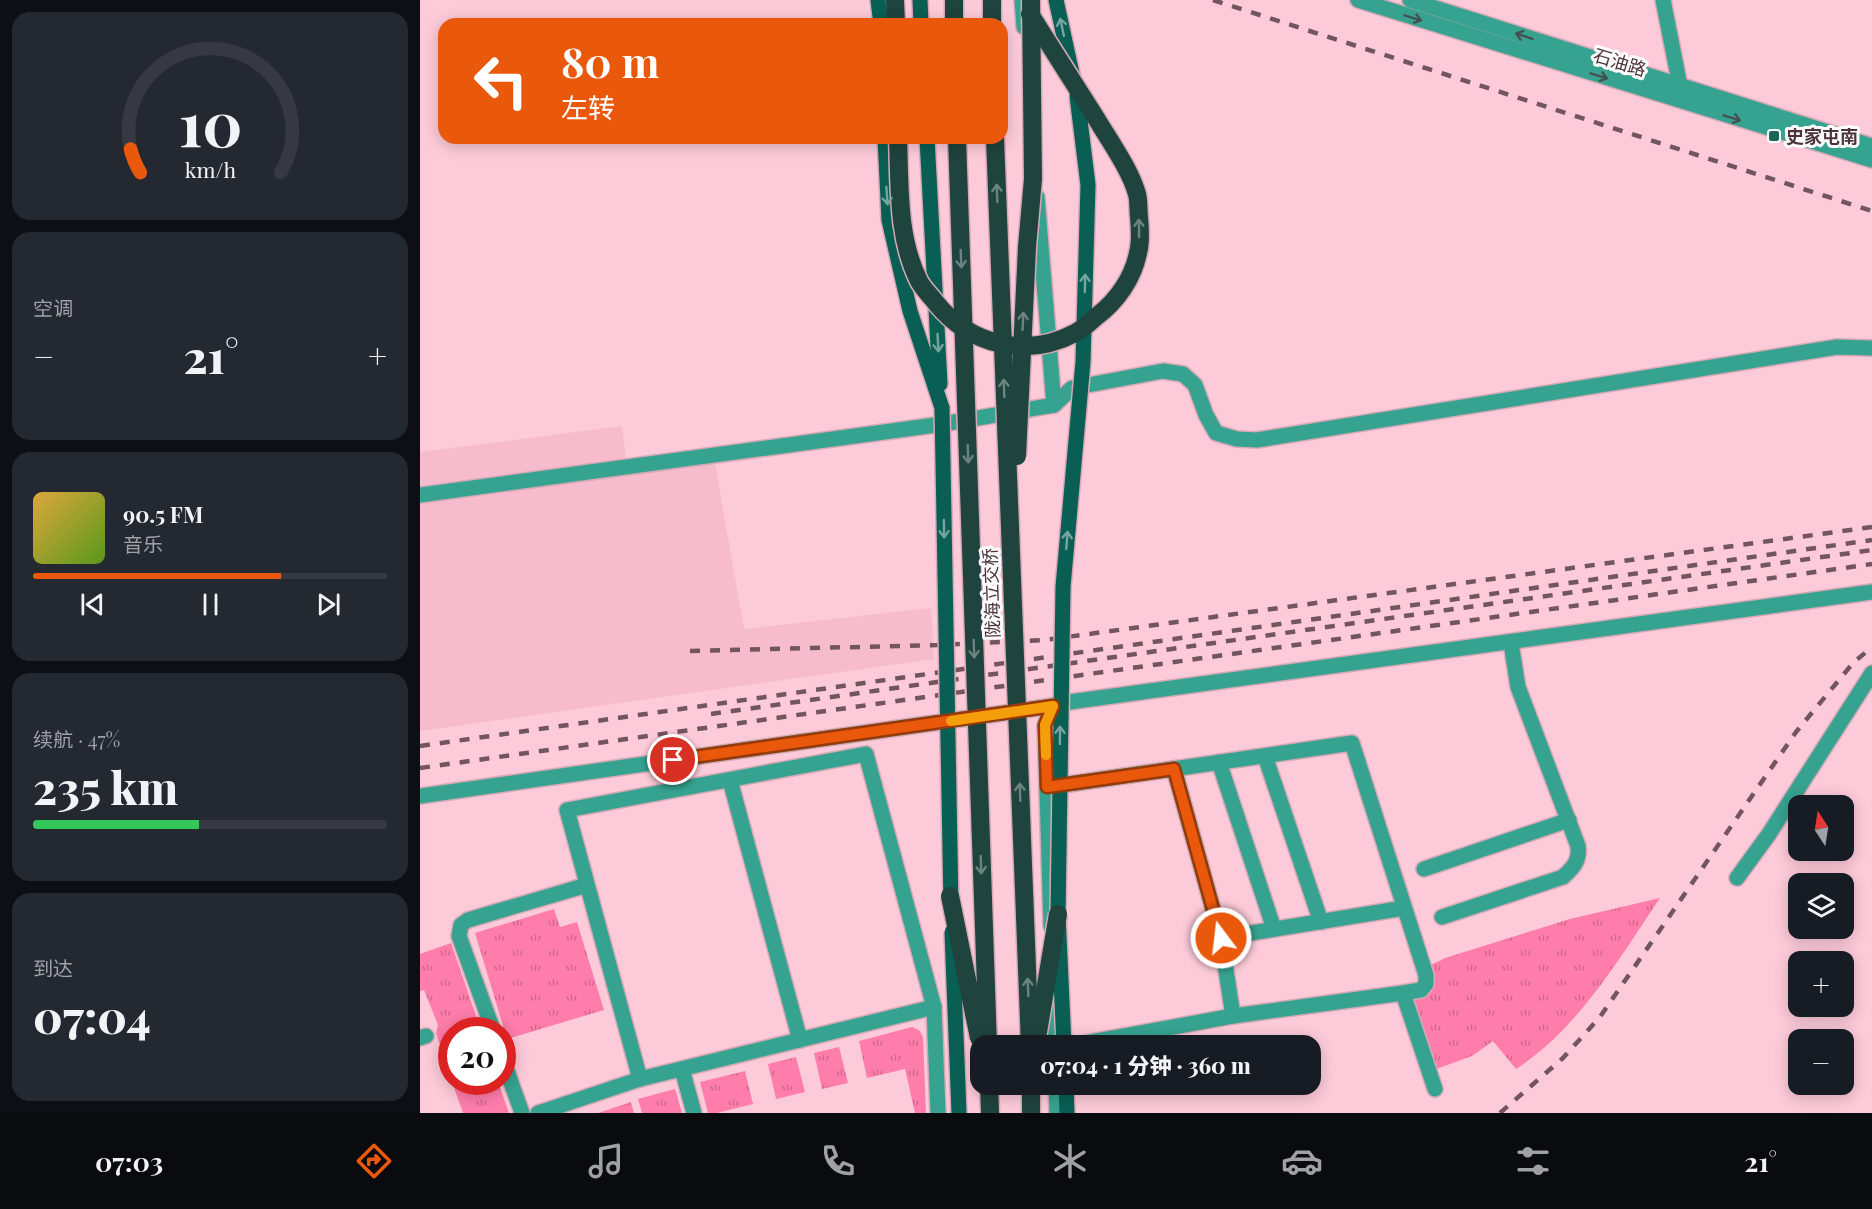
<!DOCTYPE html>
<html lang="zh">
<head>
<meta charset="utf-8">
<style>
  :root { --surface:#171b24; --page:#242831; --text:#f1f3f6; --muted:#9ea1a6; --line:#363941; --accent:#ea580c }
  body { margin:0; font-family:"Playfair Display","Noto Sans SC",serif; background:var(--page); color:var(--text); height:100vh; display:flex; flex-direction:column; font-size:22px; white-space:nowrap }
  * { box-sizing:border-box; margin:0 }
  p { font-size:20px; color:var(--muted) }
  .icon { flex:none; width:33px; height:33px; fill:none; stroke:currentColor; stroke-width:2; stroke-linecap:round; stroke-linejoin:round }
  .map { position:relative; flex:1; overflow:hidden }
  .panel { display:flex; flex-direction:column; gap:12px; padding:12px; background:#0d0f14; width:420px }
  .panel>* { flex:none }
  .guide { position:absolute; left:18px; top:18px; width:570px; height:126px; border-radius:18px; box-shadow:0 3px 15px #0003; background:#ea580c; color:#fff; overflow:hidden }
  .needle { width:39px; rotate:348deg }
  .buttons { position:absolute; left:1368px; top:795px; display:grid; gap:12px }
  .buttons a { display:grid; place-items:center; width:66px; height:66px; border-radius:12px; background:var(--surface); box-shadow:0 3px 15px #0003; font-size:30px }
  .speed { position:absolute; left:18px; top:1017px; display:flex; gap:12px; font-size:30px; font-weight:700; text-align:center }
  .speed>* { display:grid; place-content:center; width:78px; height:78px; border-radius:50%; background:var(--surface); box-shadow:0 3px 15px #0003; line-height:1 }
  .speed .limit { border:9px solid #d22; background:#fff; color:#111 }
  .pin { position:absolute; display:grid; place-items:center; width:51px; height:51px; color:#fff; margin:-26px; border:3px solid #fff; border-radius:50%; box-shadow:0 2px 6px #0007 }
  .me { position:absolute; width:66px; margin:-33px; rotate:345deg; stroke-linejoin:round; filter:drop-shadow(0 0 4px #0008) }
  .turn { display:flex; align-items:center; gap:21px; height:126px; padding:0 24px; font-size:27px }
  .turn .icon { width:78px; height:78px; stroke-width:2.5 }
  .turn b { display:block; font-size:42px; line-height:51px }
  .big { font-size:45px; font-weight:800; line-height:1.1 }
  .panel .tile { flex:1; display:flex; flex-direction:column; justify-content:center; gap:9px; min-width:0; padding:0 21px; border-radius:18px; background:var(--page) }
  .panel .dial { align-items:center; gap:0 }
  .dial svg { height:156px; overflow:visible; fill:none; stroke:var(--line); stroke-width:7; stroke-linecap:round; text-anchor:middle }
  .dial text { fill:var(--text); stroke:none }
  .song { display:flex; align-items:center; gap:18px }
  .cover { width:72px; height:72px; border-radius:9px; background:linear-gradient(135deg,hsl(40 70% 55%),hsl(90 70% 35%)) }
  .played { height:6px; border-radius:3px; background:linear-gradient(90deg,var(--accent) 70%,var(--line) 70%) }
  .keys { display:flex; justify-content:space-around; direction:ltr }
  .heat { display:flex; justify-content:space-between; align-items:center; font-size:33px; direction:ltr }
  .charge { height:9px; border-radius:4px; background:linear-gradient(90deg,#34c759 47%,var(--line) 0) }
  .trip { position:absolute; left:550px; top:1035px; width:351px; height:60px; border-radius:18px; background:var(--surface); box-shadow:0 3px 15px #0003; font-weight:800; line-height:60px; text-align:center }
  .dock { display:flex; height:96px; justify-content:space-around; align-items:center; background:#090b0e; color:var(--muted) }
  .dock .icon { width:42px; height:42px }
  .dock .current { color:var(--accent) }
  .dock b { font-size:27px; color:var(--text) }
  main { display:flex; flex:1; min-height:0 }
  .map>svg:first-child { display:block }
  .built { fill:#f6bccd }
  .grass { fill:url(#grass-tufts) }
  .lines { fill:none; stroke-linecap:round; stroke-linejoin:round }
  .minor-casing { stroke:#d6a9b6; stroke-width:18 }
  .major-casing { stroke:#d6a9b6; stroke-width:18 }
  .highway-casing { stroke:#d6a9b6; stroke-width:21 }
  .minor { stroke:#36a390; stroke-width:15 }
  .major { stroke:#095f53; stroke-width:15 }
  .highway { stroke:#1f443d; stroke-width:18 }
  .rail { stroke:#73555e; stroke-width:4.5; stroke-dasharray:10 10; stroke-linecap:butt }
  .major-bridge-casing { stroke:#d6a9b6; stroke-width:18; stroke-linecap:butt }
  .highway-bridge-casing { stroke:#d6a9b6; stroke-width:21; stroke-linecap:butt }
  .major-bridge { stroke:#095f53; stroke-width:15 }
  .highway-bridge { stroke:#1f443d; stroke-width:18 }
  .oneway { stroke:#475051 }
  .oneway2 { stroke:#76a59f }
  .oneway3 { stroke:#6c8480 }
  .route-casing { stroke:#983908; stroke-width:15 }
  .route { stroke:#ea580c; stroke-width:10 }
  .slow { stroke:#f59e0b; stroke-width:10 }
  .poi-dot { fill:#1d6458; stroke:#fbfbfb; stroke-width:2 }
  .labels { text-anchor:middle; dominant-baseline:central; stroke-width:6; stroke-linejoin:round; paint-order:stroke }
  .street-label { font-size:18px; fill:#4d343c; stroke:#fbfbfb }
  .poi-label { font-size:18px; font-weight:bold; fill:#4d343c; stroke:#fbfbfb; text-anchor:start }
</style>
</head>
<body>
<main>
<section class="panel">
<div class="tile dial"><svg viewBox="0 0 100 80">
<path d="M14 69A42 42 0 1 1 86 69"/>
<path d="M14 69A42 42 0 0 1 9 57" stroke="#ea580c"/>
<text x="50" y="56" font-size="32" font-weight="700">10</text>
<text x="50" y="72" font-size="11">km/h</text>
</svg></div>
<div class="tile"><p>空调</p>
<div class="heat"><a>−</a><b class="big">21°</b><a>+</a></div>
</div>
<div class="tile">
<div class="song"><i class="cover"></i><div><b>90.5 FM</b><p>音乐</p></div></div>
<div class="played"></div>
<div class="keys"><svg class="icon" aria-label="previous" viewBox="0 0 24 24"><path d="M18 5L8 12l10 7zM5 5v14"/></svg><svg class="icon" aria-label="pause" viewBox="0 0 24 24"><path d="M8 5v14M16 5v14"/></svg><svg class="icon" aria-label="next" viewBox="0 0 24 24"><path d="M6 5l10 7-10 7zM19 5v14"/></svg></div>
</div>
<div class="tile"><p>续航 · 47%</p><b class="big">235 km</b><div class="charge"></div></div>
<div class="tile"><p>到达</p><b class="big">07:04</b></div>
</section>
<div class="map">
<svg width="1452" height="1113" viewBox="0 0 1452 1113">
  <defs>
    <pattern id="grass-tufts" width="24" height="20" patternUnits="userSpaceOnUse" patternTransform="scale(1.5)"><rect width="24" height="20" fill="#ff7dab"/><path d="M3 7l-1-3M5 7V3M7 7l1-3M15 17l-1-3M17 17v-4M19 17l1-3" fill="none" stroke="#d1678c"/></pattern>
  </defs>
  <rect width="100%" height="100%" fill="#fdcad9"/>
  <path class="built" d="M202,426L208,475L295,464L324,629L511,608L514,659L0,731V452Z"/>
  <g class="grass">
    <path d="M1240,898C1198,960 1159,1028 1096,1069L1073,1041L1052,1056L1011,1071L985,987L1002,982L1005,968L1025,958L1150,919Z"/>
    <path d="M134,909L140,927L157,922L184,1010L87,1039L55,933Z"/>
    <path d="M31,943L61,1030H32L31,1079L16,1033L18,1025L4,990L0,991V954Z"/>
    <path d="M492,1027L499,1030L503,1037L506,1113H495L485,1069L447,1078L439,1041Z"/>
    <path d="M419,1047L428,1083L402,1089L394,1053Z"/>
    <path d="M376,1057L385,1092L356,1099L348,1064Z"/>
    <path d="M325,1071L333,1104L297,1113H288L280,1082Z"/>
    <path d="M32,1082H78L89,1113H43Z"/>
    <path d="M255,1089L262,1113H222L218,1099Z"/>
    <path d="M211,1102L214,1113H178Z"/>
  </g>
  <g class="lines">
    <g class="minor-casing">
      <g id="minor">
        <path d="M602,0L604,27"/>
        <path d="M938,0L1452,160"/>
        <path d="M990,0L1452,146"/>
        <path d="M1243,0L1260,86L1258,94"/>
        <path d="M617,197L634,405"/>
        <path d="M0,495L523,424L634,405L652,388L743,371L763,374L775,385L786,415L796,433L817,439L837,440L1417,347L1452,348"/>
        <path d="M845,756L901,922"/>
        <path d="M799,762L854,929"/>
        <path d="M754,769L801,938L813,1016"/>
        <path d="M310,780L380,1040"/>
        <path d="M628,787L932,743L1006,975V984L1001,990L983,993L813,1016L649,1046"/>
        <path d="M0,796L633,706"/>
        <path d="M1004,869L1149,820"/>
        <path d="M1317,878L1349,834L1452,673"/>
        <path d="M1022,917L1143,877C1154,867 1160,860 1158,846L1098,687L1091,643"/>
        <path d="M631,926L625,725L633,706L642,703L1452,592"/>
        <path d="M801,938L984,908"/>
        <path d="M633,977L635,1046"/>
        <path d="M983,993L1015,1089"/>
        <path d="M73,1030L39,936L41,925L48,920L167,885"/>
        <path d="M0,1038L6,1036"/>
        <path d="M82,1057L102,1113"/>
        <path d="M262,1069L274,1113"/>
        <path d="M220,1079L147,810L446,754L514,1007L518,1113"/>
        <path d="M636,1084L637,1113"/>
        <path d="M118,1113L220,1079L514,1007"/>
      </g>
    </g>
    <g class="major-casing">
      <g id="major">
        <path d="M458,0L461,24"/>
        <path d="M500,0L501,24"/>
        <path d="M636,0L653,78"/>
        <path d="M465,138L469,220L490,311L522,408"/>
        <path d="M507,138L520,384"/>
        <path d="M646,1084L647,1113"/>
      </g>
    </g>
    <g class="highway-casing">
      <g id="highway">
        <path d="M475,0L476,24"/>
        <path d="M534,0V24"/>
        <path d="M572,0V24"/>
        <path d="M569,1084L570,1113"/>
        <path d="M611,1084V1113"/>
      </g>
    </g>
    <use href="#minor" class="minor"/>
    <use href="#major" class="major"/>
    <use href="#highway" class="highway"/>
    <g class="rail">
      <path d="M793,0L1452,211"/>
      <path d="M270,651L518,645L625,640L1452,527"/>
      <path d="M291,714L1452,550"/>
      <path d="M0,746L1452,540"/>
      <path d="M0,768L1452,564"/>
      <path d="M1080,1113L1143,1058L1180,1017L1376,732L1433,663L1452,647"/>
    </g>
    <g class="major-bridge-casing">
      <g id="major-bridge">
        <path d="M522,408L531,905"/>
        <path d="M532,932L539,1113"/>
        <path d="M644,1046L638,914L643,587L663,362L668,185L657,96"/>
      </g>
    </g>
    <g class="highway-bridge-casing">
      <g id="highway-bridge">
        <path d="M478,138C480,186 477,237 499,281C503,289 511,296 516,303C550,345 606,359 655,333C663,329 670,322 677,316C697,301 713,278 718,253C721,242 720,228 719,217C718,210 719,201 717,194C710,169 689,140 676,118C654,83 632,49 610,14"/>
        <path d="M537,138L568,1046"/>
        <path d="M575,138L610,1046"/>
        <path d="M597,456L607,247L613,179L611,0"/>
        <path d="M530,896L559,1038"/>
        <path d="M617,1038L638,914"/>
      </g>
    </g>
    <use href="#major-bridge" class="major-bridge"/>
    <use href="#highway-bridge" class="highway-bridge"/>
  </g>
  <defs><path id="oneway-shaft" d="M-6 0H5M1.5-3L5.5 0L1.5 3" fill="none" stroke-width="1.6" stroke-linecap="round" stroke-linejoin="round" transform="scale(1.5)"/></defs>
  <g class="oneway">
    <use href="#oneway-shaft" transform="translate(993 18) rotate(17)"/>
    <use href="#oneway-shaft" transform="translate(1104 36) rotate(-162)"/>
    <use href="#oneway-shaft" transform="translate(1179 76) rotate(17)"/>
    <use href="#oneway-shaft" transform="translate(1312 118) rotate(17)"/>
  </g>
  <g class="oneway2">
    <use href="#oneway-shaft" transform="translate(642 27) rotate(-102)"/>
    <use href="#oneway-shaft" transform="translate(467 196) rotate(86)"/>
    <use href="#oneway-shaft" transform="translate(665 283) rotate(-89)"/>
    <use href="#oneway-shaft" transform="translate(518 343) rotate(87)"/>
    <use href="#oneway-shaft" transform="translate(524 529) rotate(89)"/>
    <use href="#oneway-shaft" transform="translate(647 540) rotate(-85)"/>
    <use href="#oneway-shaft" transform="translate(640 735) rotate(-89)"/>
  </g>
  <g class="oneway3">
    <use href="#oneway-shaft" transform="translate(577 193) rotate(-92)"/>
    <use href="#oneway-shaft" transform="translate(719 228) rotate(-91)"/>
    <use href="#oneway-shaft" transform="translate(541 259) rotate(88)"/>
    <use href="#oneway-shaft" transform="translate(603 321) rotate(-87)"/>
    <use href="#oneway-shaft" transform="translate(584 388) rotate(-92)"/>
    <use href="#oneway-shaft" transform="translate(548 454) rotate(88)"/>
    <use href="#oneway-shaft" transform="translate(554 649) rotate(88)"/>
    <use href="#oneway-shaft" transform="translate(600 792) rotate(-92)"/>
    <use href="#oneway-shaft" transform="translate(561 865) rotate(88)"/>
    <use href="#oneway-shaft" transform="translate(608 987) rotate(-92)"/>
  </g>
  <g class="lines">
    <g class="route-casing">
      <path id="route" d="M253,760L633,706L625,725L627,787L754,769L801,938"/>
    </g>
    <use href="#route" class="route"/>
    <path class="slow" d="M531,721L633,706L625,725L626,755"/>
  </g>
  <rect class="poi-dot" x="1348" y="130" width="12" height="12" rx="3"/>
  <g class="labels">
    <g class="street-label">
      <text transform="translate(1200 62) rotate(17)">石油路</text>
      <text transform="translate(571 593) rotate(-92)">陇海立交桥</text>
    </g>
    <g class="poi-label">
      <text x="1366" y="136">史家屯南</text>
    </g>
  </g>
</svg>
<div class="buttons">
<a><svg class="needle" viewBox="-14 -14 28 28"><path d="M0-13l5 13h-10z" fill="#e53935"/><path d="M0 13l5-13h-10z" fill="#9ea1a6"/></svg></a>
<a><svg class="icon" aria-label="layers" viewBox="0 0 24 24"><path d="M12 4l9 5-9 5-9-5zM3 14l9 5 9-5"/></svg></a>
<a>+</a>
<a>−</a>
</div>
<div class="speed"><div class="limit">20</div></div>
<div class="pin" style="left:253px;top:760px;background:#d93025"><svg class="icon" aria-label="arrive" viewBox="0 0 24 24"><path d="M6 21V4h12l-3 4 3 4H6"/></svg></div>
<svg class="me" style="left:801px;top:938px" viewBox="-20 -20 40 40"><circle r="17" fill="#ea580c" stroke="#fff" stroke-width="3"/><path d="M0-11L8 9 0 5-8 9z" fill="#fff"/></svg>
<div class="trip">07:04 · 1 分钟 · 360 m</div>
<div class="guide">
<div class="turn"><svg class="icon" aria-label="left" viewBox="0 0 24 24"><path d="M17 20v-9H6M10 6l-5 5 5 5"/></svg><div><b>80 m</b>左转</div></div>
</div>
</div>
</main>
<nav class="dock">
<b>07:03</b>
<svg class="icon current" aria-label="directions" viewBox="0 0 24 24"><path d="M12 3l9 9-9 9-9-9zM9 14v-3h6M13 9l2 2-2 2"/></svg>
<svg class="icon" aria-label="music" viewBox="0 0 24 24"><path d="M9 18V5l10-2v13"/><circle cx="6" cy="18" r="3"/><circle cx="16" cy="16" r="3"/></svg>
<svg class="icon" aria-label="phone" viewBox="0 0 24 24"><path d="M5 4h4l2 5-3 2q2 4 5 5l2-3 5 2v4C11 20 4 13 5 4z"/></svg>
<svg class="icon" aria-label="climate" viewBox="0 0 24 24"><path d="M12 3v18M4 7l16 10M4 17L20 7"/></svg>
<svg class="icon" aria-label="car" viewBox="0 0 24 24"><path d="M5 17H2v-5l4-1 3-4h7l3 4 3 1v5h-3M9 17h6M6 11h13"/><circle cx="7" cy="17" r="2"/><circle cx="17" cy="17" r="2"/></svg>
<svg class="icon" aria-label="filters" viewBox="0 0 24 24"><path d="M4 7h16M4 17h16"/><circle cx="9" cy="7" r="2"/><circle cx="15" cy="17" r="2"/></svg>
<b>21°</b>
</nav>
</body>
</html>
